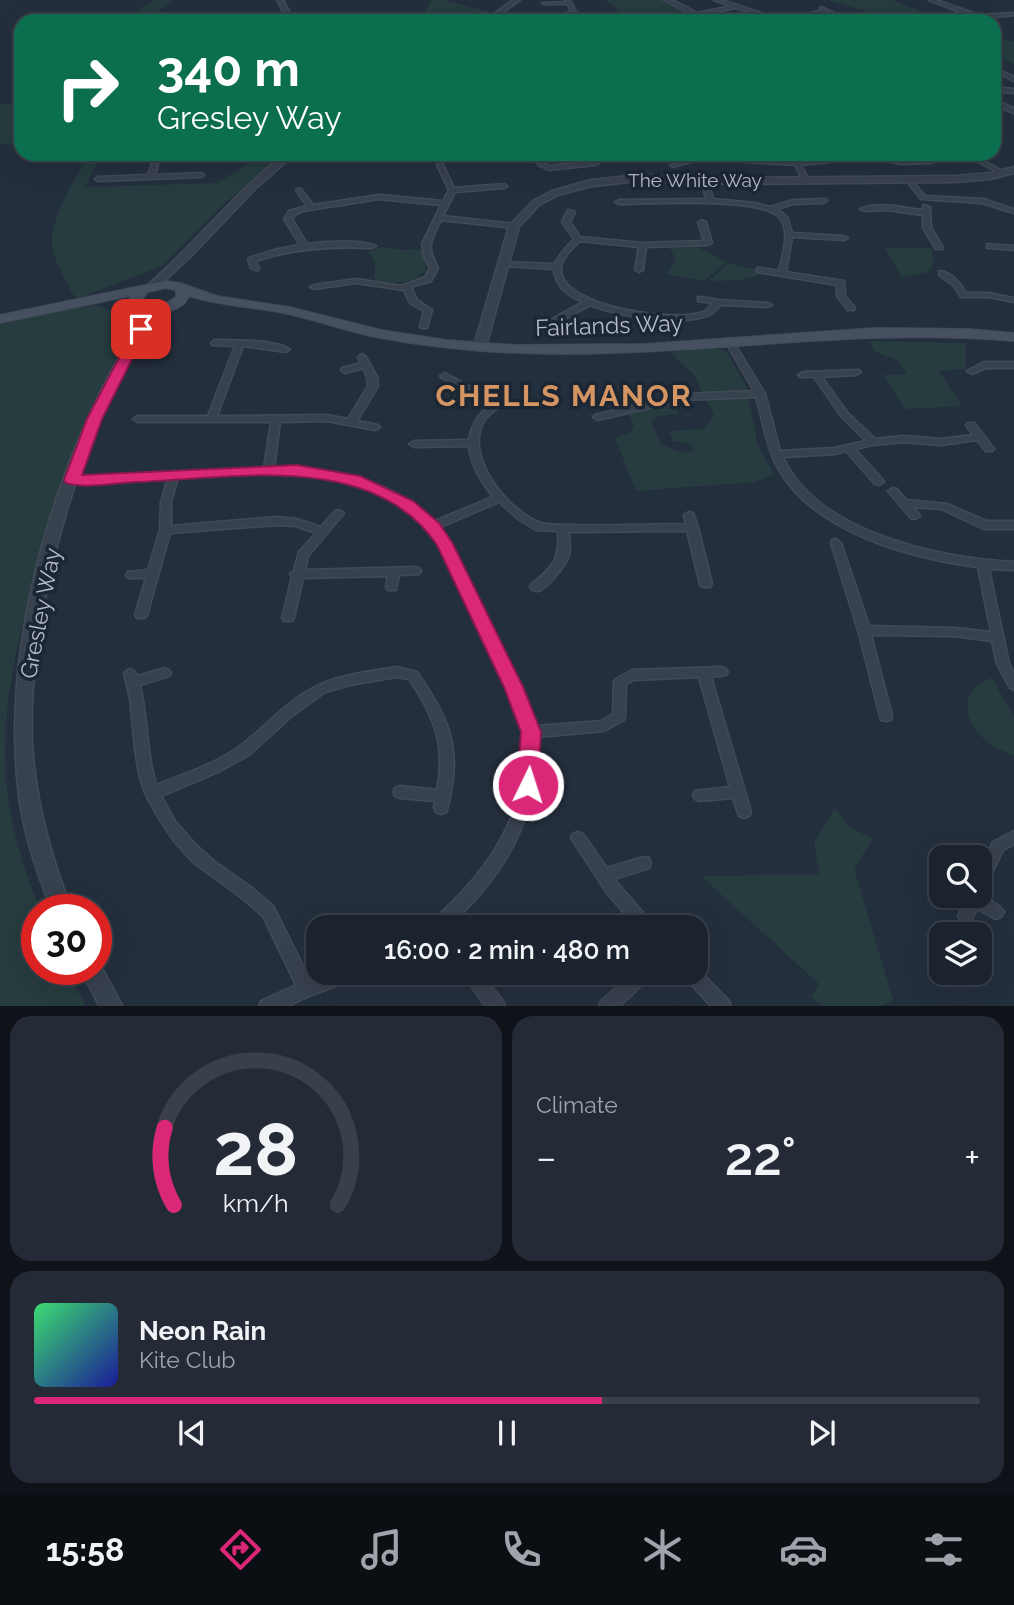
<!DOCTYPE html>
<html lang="en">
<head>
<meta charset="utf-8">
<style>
  :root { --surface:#1b232e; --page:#242b36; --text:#f1f3f6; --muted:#a0a4aa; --line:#39404a; --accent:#db2777 }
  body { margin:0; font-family:Raleway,sans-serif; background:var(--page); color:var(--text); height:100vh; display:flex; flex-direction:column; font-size:26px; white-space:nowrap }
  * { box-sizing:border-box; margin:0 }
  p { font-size:23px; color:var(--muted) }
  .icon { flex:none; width:38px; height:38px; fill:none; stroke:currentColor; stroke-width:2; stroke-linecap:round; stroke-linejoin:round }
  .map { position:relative; height:1006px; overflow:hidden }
  .side { display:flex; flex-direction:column; gap:10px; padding:10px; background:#0f1319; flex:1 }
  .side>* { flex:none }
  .hud { position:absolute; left:14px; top:14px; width:987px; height:147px; border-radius:21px; box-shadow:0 7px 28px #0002,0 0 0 2px var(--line); background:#0b6e4f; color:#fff; overflow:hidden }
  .buttons { position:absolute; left:929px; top:845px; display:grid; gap:14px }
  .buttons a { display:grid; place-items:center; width:63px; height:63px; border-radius:14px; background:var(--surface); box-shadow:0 7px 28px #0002,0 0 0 2px var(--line); font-size:35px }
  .speed { position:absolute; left:21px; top:894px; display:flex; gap:14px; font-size:35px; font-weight:700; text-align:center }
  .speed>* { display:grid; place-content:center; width:91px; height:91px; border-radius:50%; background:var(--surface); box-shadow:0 7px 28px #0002,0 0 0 2px var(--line); line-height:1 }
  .speed .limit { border:10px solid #d22; background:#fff; color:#111 }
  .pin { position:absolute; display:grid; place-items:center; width:60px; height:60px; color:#fff; margin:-30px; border-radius:14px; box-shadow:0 4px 10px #0006 }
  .me { position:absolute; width:77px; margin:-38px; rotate:4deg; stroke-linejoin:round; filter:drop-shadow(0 0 5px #0008) }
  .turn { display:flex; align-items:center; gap:24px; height:147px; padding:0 28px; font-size:32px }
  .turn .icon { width:91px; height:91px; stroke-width:2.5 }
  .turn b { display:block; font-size:49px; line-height:60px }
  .big { font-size:52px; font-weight:600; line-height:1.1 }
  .side .tile { flex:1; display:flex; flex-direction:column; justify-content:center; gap:10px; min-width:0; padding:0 24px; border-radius:21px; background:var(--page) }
  .side .dial { align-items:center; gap:0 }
  .dial svg { height:182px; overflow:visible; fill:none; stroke:var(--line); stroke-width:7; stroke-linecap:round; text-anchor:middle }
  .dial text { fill:var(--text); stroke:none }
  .song { display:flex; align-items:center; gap:21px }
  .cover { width:84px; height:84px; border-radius:10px; background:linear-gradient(135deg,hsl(140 70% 55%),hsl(240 70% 35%)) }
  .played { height:7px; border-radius:4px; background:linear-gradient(90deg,var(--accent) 60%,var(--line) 60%) }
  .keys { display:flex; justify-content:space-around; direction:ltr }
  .heat { display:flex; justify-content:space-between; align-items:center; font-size:38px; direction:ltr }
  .side .tiles { flex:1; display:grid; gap:10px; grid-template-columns:1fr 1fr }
  .tile:last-child { grid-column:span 2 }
  .trip { position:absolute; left:306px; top:915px; width:402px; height:70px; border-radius:21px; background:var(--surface); box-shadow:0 7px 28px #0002,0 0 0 2px var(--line); font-weight:600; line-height:70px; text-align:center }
  .dock { display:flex; height:112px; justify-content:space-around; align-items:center; background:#0b0e12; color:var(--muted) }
  .dock .icon { width:49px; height:49px }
  .dock .selected { color:var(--accent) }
  .dock b { font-size:32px; color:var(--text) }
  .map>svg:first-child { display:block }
  .green { fill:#263c3f }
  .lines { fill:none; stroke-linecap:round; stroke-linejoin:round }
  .minor-casing { stroke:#414a57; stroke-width:3 }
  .tertiary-casing { stroke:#414a57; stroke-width:3 }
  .secondary-casing { stroke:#414a57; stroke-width:2 }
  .minor { fill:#38414e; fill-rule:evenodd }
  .tertiary { fill:#38414e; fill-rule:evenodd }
  .secondary { fill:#465061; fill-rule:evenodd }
  .route { fill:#db2777; stroke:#8e194d; stroke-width:2 }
  .labels { text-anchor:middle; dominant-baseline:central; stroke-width:7; stroke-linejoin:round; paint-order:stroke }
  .far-street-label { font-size:19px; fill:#b4bcc9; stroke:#1d2633 }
  .street-label { font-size:23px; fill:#b4bcc9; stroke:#1d2633 }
  .district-label { font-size:30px; font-weight:bold; letter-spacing:2px; fill:#d59563; stroke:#1d2633 }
</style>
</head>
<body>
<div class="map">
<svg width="1014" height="1007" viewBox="0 0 1014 1007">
  <rect width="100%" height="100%" fill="#242f3e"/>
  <g class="green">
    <path d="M155,0H174L144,21H121Z"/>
    <path d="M432,0H445L492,13L481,21H415L421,17Z"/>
    <path d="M606,0H662L699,21H630Z"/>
    <path d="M828,0H892L948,21H884L872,13Z"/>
    <path d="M994,36L1014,42V64L994,57Z"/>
    <path d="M21,103V144H0V104Z"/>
    <path d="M91,154H102L85,187L218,183L261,154L279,158L226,202L162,266L76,299C68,286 52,258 52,243C51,219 76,173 91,154Z"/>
    <path d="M383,247L404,250L421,249L426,265L425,271C412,284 393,284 375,281V263L369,252Z"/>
    <path d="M698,247L727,262L704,281L666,274L676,260L670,248Z"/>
    <path d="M885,248H931L935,262L928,272L902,278Z"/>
    <path d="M729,263L758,270V275C742,282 724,280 708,281Z"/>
    <path d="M98,305L131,318L130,333L116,364C69,489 5,619 5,756C5,808 20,862 41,910H37V970H67L86,1006H0V323L70,308Z"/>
    <path d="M869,341L966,343V369L939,371L962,406L905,409L883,375L907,374L897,360L875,352Z"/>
    <path d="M712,347L727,352L746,386L758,445L774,475L754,482L636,491L615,438L632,432L634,425L629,414L673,401L679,414L658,416L651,422L661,444L681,453L694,451L690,444L673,441L669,431L704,429L714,416L694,375L668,350Z"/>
    <path d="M992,678L1014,717V756C987,745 964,729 968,697L979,683Z"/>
    <path d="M835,808L851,828L873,839L854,868L893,1000L881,1006H822L811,997L819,984L701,876L819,874L814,842Z"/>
  </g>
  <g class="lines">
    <g class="minor-casing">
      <g id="minor">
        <path d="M566,0H570L576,12L595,21C586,21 581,15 573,15C562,14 541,21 527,21L571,12L568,4H544L542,3L566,2Z"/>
        <path d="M714,0H721L777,18H793L822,10L820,8L822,7C831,13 850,19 861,17L864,19L853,21L825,13L795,21H775L736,8L693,16V14L731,6Z"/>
        <path d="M929,0H936L979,15L1014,13V15L979,19Z"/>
        <path d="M1002,71L1014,77V81L1000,74L999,73Z"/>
        <path d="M994,87L1014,89V93L994,91Z"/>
        <path d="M994,124L997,126L1002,136L994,143L996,136Z"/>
        <path d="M155,154H161L155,175L201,173L204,175L201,177L98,181L95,179L98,177L148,175Z"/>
        <path d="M212,154H220L211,160H207V158Z"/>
        <path d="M527,154H534L544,164L550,166L596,161L599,163L596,165L549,170L540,166Z"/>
        <path d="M854,154H872L901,160L931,159L934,161L931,163L901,164L861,156L849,160L801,165L809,180L806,182L803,180L795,165L700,159L673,167L670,165L700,155L797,161L848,156Z"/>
        <path d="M963,154H971L1006,173L1001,174Z"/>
        <path d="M440,163L443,165L454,188L504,184L507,186L504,188L455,192L443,216L514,224L518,226L514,228L441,220C430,243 426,245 438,268L431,281L411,287L417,300L432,310L427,328H421L420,326L424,311L410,303L404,290L356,283L314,289L310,287L314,285L356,279L401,286L425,277L430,268L424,256L422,244L441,205L379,199L303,211L295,215L292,219L307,244C325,242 360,239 376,246L372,248C332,246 294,248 256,261L259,268L258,270H255L251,268L248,260L249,258L278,249L300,245L284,219L289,211L307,206L296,190L297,189H301L313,205L379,195L443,201L449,190L437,165Z"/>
        <path d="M908,177L910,178L925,196L983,199L1014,209V213L982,203L921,199L905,179Z"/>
        <path d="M705,179L708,181L713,199L755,203L770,207L793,200L826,199L827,201L823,203L793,204L777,209L787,217L792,233L844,236L848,238L844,240L792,237L786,272L844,281L845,296L855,308L854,310H848L837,296V285L757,272V268H760L779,271C782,256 791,232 780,218C761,196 649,204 619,204L615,202L619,200L706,199L702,181Z"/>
        <path d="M923,205L930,207L931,228L943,247L942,249H936L923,228V215L887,210L864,211L860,209C878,201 904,208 923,210Z"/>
        <path d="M568,210L575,212L570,222L580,237L643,243L704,241L698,222L702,220L706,222L712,243L708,245L646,247L643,270L639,272L635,270L639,247L580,241C573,248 562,257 561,268C558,307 679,324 705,311C707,310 711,305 713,303L698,301V297H701L719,300L768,303L772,305L768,307L721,305C717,308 714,313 709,315C679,327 619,316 590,305L551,327H545V323L583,302C565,294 558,288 553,269L504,266L500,264L504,262L554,264L563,251L574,239L562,222Z"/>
        <path d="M987,244L1014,246V250L990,248H987Z"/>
        <path d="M939,271C951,271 960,283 966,293H988L1014,298V302L988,297H961L953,285L939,275Z"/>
        <path d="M729,338L733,341L765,394L780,451L835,448L866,441L841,416L814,377H800L798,375L803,372L859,370L861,372L856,375L822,377L847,412L875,439L903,436L941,439L973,435L966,425L968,423H974L994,449L992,451H986L977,440L941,445L903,442L873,445L855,449L883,480L884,482L879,485L875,484L846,451L835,454L783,457C817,533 939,558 1014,562V570L989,569L1009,664L1014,673V690L1010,688L997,664L992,641L954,636L871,635L892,716L891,720L886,721L881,720L858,630L831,543L832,540L836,539L841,543L869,626L954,628L991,632L978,567C909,558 809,531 776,464C765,443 763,419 756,397L683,400L598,420L593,417L595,415L683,394L754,391L725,341Z"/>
        <path d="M215,340C237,341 272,339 290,349L286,352L243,346L217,416L327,415L348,419L368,386L367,377L363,368L345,373L341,370L342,368L361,363L358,357L362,354L366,357L377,377L378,386L357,421L378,425L380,427L378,429L375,430L327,421L280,422L274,468C330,470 394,477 432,522L493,497C481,481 471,466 469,446L414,447L409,444L414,441L469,440C471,425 478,415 490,405L442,378L440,376L445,373L496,401L503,397L508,400C500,407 490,412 484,421C463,457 509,512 541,523C550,526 563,524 573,525C611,526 648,524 686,524L684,515L689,512L693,513L698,527L712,584L710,587H702L700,584L687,531L569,532C569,539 571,548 569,555C566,565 548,588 538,591C536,591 534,590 532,590L530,587L532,584C553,566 560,560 558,531L536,530L517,518L499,502L438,528L450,544L523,692L536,726L601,721L613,714L614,682L616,679L632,670L722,667L726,669L728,672L726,675L711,677L751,812L749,816L744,818L739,816L733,798L700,801L695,799L693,795L695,791L730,787L699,677L634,680L626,684L625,716L624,720L604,731L538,737C538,818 506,874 447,928H428L430,923C474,884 512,839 522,779C525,756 526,735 519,714C506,681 488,649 473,617C466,601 459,585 451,568C447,561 444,552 439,544C380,459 269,473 178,477L171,502V526L277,517L296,519L321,527L335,511L339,510L344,513L308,556L305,570L415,567L419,568L421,571L419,574L399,575L396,590H388L386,587L388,576L303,578L294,618L292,621H284L282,618L292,577L290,574L294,571L299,552L316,533L295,526L277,525L170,533L147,615L145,618H137L135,615L146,578H128L126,575L128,572L148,570L160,530L161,502L168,478L72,483L67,480L72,477L89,476L264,468L271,422H138L133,419L138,416H208L235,346L212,345L211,343Z"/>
        <path d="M984,362H1014V368H986L972,374L967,371Z"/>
        <path d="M893,488L897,489L906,500L947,504L986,521H1014V529H984L941,509L913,507L920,516L915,519L911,518L888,491Z"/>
        <path d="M396,667L417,672C442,708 460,740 452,785C450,794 450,804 446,812L441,814L436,812L434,808L435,801L400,798L395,796L393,792L395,788L400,786L437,790C446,744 434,716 409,679L396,677L350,685L325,692L292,716L249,755L220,771L161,796L175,821L194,843L214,861L252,888L273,906L310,980L330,973H360L358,978L309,996L286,1007H259L261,1001L296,985L263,916L242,898L193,862L174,841L158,817L145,793L139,774L135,749L130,698L124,674L126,671L130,669L134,671L137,676L165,668L169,670L171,673L169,676L140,685C148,718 146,752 156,785C184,774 216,764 240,746C266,727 287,700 317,686C341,674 370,672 396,667Z"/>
        <path d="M1014,831V844L1003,850L985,888L980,890V868L993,842Z"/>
        <path d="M578,832L583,834L607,868L644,857L649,858L651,863L649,868L614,879L652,923L654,928H637L607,893L571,838L573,834Z"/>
        <path d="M980,891C985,901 999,902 1004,912L1001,917L996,919L977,909L971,921L966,923L961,921L958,916L967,896H980Z"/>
        <path d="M697,968L729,1001L731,1007H712L685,978L683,973H696Z"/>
        <path d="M462,973H480L503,1001L505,1007H486Z"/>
        <path d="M632,973H651L649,978L619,1007H599L601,1001Z"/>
      </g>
    </g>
    <g class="tertiary-casing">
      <g id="tertiary">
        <path d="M277,0H283L294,21H288Z"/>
        <path d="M513,0H520L491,21H484Z"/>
        <path d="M664,0H672L713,21H705Z"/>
        <path d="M994,100L1014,108V113L994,105Z"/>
        <path d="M285,154H295L257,187L191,256L157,288H149V284C197,242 235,192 285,154Z"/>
        <path d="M1014,167V173L991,179L955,182L729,184L639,181L592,186L558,195L539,205L519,227L486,346L480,349L474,346L509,226L533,201L552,191L591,180L639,175L729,178L955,176L991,173Z"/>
        <path d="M167,304L173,307C164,316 152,321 145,332C78,437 27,616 32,741C35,800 50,855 72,910H52C36,871 22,830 18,787C2,636 57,454 137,327L144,319Z"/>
        <path d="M96,962L99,963L123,1007H100L81,970H96Z"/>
      </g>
    </g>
    <g class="secondary-casing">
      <path id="secondary" d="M165,281L180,283L217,296L289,307L381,330L446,340L513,345L645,344L875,328L968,329L1014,333V341C878,329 748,349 612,353C535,356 456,352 380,338C349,332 319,321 288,314C255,307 221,306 189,296C180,317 143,317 129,302L130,296L0,323V315ZM165,288L176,290V297C165,305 153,308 141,301L148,292Z"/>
    </g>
    <use href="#minor" class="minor"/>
    <use href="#tertiary" class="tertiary"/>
    <use href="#secondary" class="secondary"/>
  </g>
  <path class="route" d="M141,325L147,329L102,419L82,475L297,465L360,476L413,501L439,523L453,544L523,687L541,732L538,785L535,791L528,794L520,791L517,785L521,732L504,687L437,545C374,451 233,478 136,482C115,483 87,489 66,483L64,480L87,419L134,329Z"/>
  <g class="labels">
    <g class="far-street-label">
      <text x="695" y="180">The White Way</text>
    </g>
    <g class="street-label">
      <text transform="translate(609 325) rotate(-2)">Fairlands Way</text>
      <text transform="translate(40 613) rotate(-79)">Gresley Way</text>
    </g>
    <g class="district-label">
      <text x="564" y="395">CHELLS MANOR</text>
    </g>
  </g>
</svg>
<div class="buttons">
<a><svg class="icon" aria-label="search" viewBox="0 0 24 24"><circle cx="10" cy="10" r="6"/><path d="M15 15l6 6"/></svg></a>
<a><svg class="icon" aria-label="layers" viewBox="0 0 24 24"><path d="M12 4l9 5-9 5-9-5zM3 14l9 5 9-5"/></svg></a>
</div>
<div class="speed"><div class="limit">30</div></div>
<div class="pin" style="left:141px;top:329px;background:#d93025"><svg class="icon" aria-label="arrive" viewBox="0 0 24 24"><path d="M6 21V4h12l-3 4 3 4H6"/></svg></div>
<svg class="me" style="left:528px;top:785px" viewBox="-20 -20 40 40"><circle r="17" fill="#db2777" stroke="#fff" stroke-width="3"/><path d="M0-11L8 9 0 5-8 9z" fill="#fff"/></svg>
<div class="trip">16:00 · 2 min · 480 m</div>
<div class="hud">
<div class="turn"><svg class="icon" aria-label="right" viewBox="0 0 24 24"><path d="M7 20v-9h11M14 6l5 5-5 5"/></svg><div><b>340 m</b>Gresley Way</div></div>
</div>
</div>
<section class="side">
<div class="tiles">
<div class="tile dial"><svg viewBox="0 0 100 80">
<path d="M14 69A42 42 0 1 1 86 69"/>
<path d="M14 69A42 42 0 0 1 10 35" stroke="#db2777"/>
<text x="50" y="56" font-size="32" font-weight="700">28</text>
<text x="50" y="72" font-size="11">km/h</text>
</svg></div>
<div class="tile"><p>Climate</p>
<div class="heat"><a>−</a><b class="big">22°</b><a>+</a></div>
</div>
<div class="tile">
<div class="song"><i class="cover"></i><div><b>Neon Rain</b><p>Kite Club</p></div></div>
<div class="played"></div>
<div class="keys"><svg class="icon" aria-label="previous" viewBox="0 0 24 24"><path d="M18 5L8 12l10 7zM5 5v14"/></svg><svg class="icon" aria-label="pause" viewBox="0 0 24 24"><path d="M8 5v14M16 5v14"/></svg><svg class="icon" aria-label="next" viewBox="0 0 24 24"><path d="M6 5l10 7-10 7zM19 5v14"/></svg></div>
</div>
</div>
</section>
<nav class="dock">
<b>15:58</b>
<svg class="icon selected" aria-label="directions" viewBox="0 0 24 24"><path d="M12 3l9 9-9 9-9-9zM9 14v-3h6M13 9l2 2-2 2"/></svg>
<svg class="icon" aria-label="music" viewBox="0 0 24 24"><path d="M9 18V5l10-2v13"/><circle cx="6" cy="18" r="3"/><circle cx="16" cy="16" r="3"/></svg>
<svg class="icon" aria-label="phone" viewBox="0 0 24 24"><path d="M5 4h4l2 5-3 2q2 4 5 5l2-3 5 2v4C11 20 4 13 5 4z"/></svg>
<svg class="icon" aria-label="climate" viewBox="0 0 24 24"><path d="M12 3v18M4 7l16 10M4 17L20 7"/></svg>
<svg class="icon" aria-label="car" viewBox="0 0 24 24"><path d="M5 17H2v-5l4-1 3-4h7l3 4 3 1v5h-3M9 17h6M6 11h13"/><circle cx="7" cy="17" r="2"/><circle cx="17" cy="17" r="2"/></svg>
<svg class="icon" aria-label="filters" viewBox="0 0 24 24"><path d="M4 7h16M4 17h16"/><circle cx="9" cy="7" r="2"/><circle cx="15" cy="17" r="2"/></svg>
</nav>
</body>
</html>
